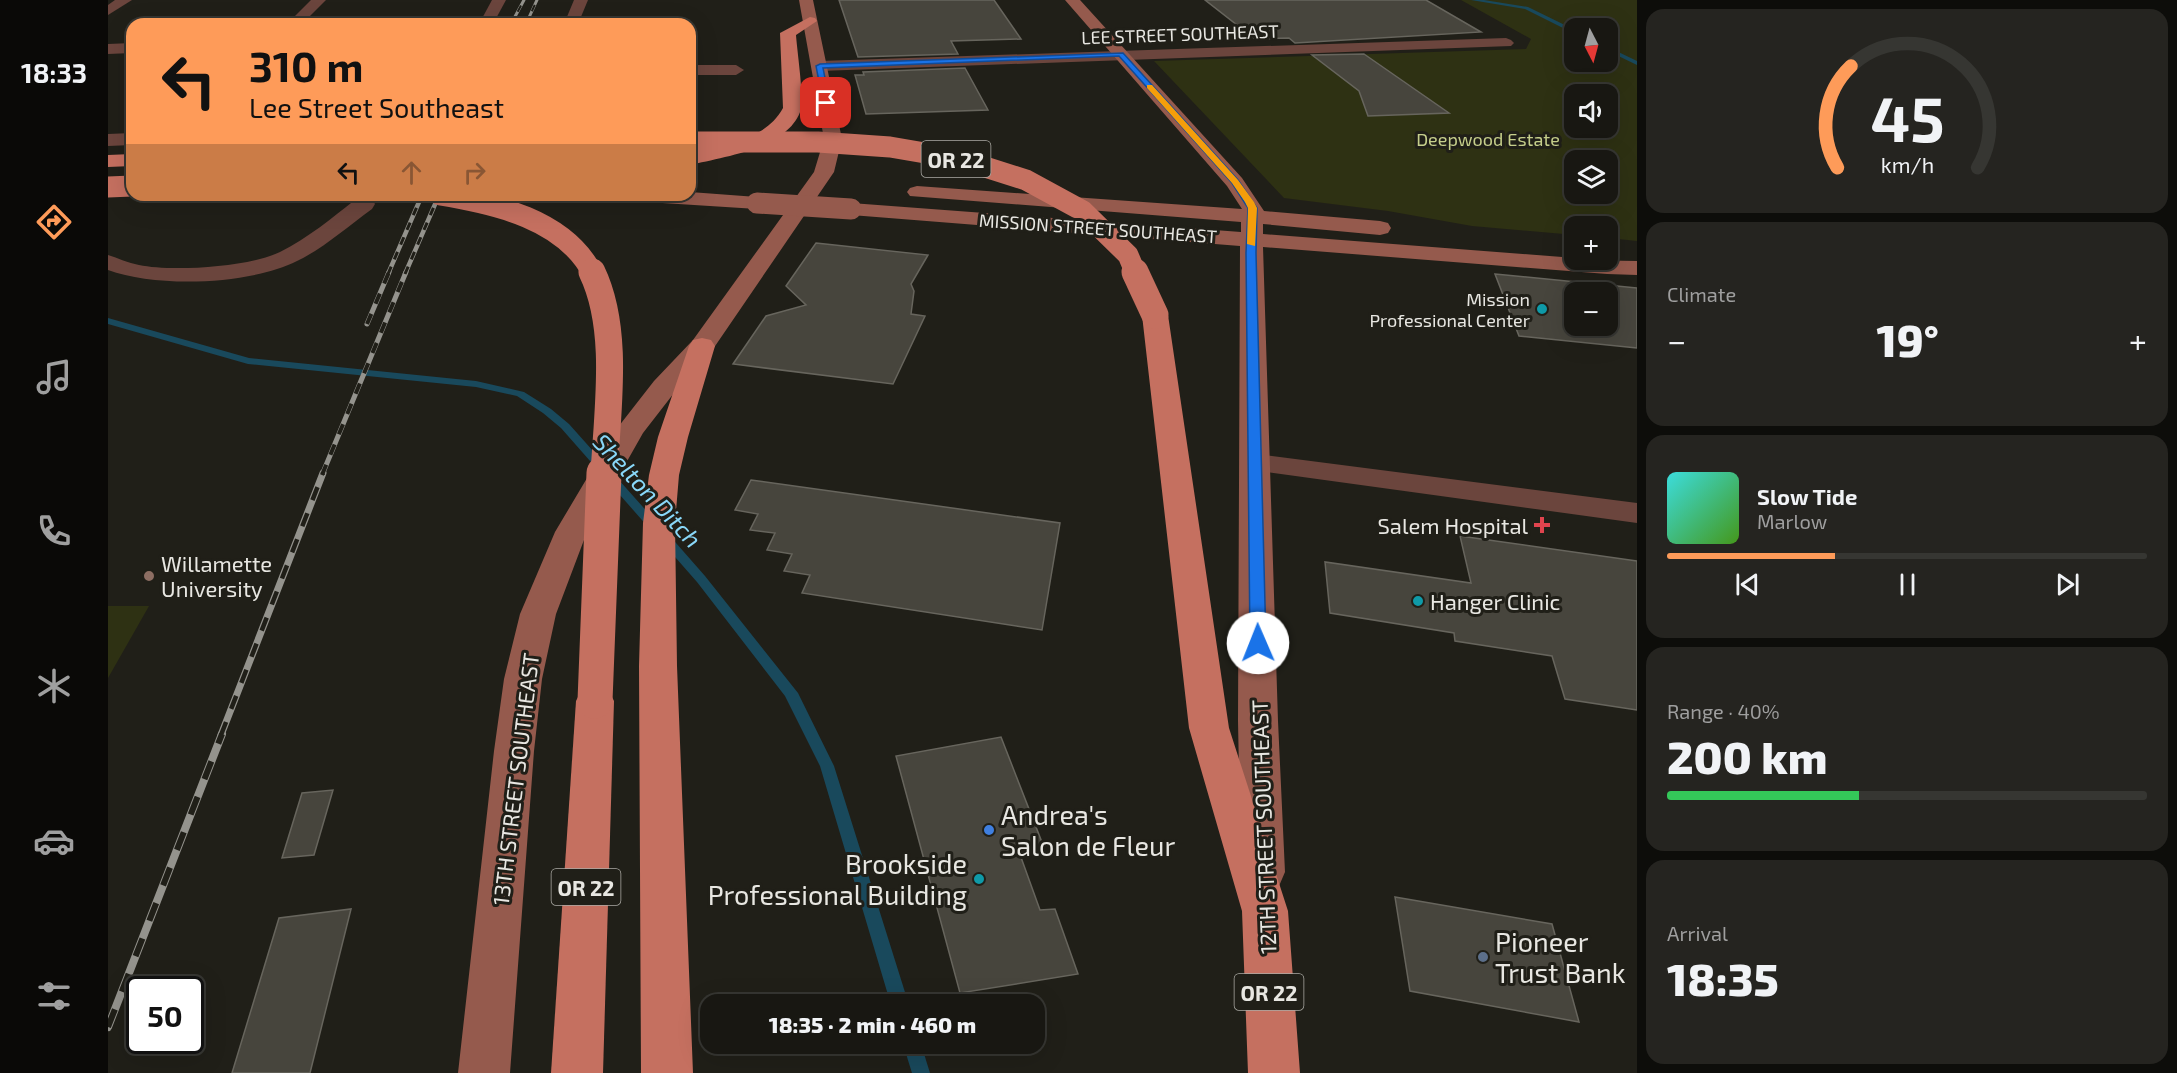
<!DOCTYPE html>
<html lang="en">
<head>
<meta charset="utf-8">
<style>
  :root { --surface:#181712; --page:#252420; --text:#f1f3f6; --muted:#9f9f9f; --line:#363632; --accent:#fe9b59 }
  body { margin:0; font-family:"Exo 2",sans-serif; background:var(--page); color:var(--text); height:100vh; display:flex; flex-direction:column; font-size:22px; white-space:nowrap }
  * { box-sizing:border-box; margin:0 }
  p { font-size:20px; color:var(--muted) }
  .icon { flex:none; width:33px; height:33px; fill:none; stroke:currentColor; stroke-width:2; stroke-linecap:round; stroke-linejoin:round }
  .map { position:relative; flex:1; overflow:hidden }
  .sheet { display:flex; flex-direction:column; gap:9px; padding:9px; background:#0d0d0a; width:540px }
  .sheet>* { flex:none }
  .guide { position:absolute; left:18px; top:18px; width:570px; height:183px; border-radius:18px; box-shadow:0 6px 24px #0002,0 0 0 2px var(--line); background:#fe9b59; color:#111; overflow:hidden }
  .needle { width:39px; rotate:174deg }
  .controls { position:absolute; left:1456px; top:18px; display:grid; gap:12px }
  .controls a { display:grid; place-items:center; width:54px; height:54px; border-radius:12px; background:var(--surface); box-shadow:0 6px 24px #0002,0 0 0 2px var(--line); font-size:30px }
  .speed { position:absolute; left:18px; top:976px; display:flex; gap:12px; font-size:30px; font-weight:700; text-align:center }
  .speed>* { display:grid; place-content:center; width:78px; height:78px; border-radius:50%; background:var(--surface); box-shadow:0 6px 24px #0002,0 0 0 2px var(--line); line-height:1 }
  .speed .limit { border:3px solid #111; border-radius:9px; background:#fff; color:#111 }
  .pin { position:absolute; display:grid; place-items:center; width:51px; height:51px; color:#fff; margin:-26px; border-radius:12px; box-shadow:0 3px 9px #0006 }
  .me { position:absolute; width:66px; margin:-33px; rotate:359deg; stroke-linejoin:round; filter:drop-shadow(0 0 4px #0008) }
  .turn { display:flex; align-items:center; gap:21px; height:126px; padding:0 24px; font-size:27px }
  .turn .icon { width:78px; height:78px; stroke-width:2.5 }
  .turn b { display:block; font-size:42px; line-height:51px }
  .lanes { display:flex; align-items:center; height:57px; padding:0 24px; background:#0003; justify-content:center; gap:30px; direction:ltr }
  .lanes .off { opacity:.35 }
  .big { font-size:45px; font-weight:800; line-height:1.1 }
  .sheet .card { flex:1; display:flex; flex-direction:column; justify-content:center; gap:9px; min-width:0; padding:0 21px; border-radius:18px; background:var(--page) }
  .sheet .dial { align-items:center; gap:0 }
  .dial svg { height:156px; overflow:visible; fill:none; stroke:var(--line); stroke-width:7; stroke-linecap:round; text-anchor:middle }
  .dial text { fill:var(--text); stroke:none }
  .song { display:flex; align-items:center; gap:18px }
  .cover { width:72px; height:72px; border-radius:9px; background:linear-gradient(135deg,hsl(180 70% 55%),hsl(100 70% 35%)) }
  .played { height:6px; border-radius:3px; background:linear-gradient(90deg,var(--accent) 35%,var(--line) 35%) }
  .keys { display:flex; justify-content:space-around; direction:ltr }
  .heat { display:flex; justify-content:space-between; align-items:center; font-size:33px; direction:ltr }
  .charge { height:9px; border-radius:4px; background:linear-gradient(90deg,#34c759 40%,var(--line) 0) }
  .trip { position:absolute; left:592px; top:994px; width:345px; height:60px; border-radius:18px; background:var(--surface); box-shadow:0 6px 24px #0002,0 0 0 2px var(--line); font-weight:800; line-height:60px; text-align:center }
  main { display:flex; flex:1; min-height:0 }
  .menu { display:flex; flex-direction:column; width:108px; justify-content:space-around; align-items:center; background:#0a0907; color:var(--muted) }
  .menu .icon { width:42px; height:42px }
  .menu .on { color:var(--accent) }
  .menu b { font-size:27px; color:var(--text) }
  .map>svg:first-child { display:block }
  .green { fill:#2e3113; fill-rule:evenodd }
  .lines { fill:none; stroke-linecap:round; stroke-linejoin:round }
  .stream { fill:#19495c; fill-rule:evenodd }
  .building { fill:#47453d; stroke:#67655d; stroke-width:1.5; fill-rule:evenodd }
  .minor { fill:#6b453d; fill-rule:evenodd }
  .tertiary { fill:#6b453d; fill-rule:evenodd }
  .secondary { fill:#955a4d; fill-rule:evenodd }
  .trunk { fill:#c57060; fill-rule:evenodd }
  .rail-far4-casing { stroke:#94938d; stroke-width:3 }
  .rail-far3-casing { stroke:#94938d; stroke-width:4.5 }
  .rail-far2-casing { stroke:#94938d; stroke-width:5 }
  .rail-far1-casing { stroke:#94938d; stroke-width:7 }
  .rail-casing { stroke:#94938d; stroke-width:8 }
  .rail-far4 { stroke:#201f18; stroke-width:2; stroke-dasharray:7; stroke-linecap:butt }
  .rail-far3 { stroke:#201f18; stroke-width:3; stroke-dasharray:8; stroke-linecap:butt }
  .rail-far2 { stroke:#201f18; stroke-width:4; stroke-dasharray:11; stroke-linecap:butt }
  .rail-far1 { stroke:#201f18; stroke-width:4.5; stroke-dasharray:14; stroke-linecap:butt }
  .rail { stroke:#201f18; stroke-width:6; stroke-dasharray:19; stroke-linecap:butt }
  .secondary-bridge { stroke:#955a4d; stroke-width:21 }
  .trunk-bridge-far2 { stroke:#c57060; stroke-width:21 }
  .trunk-bridge-far1 { stroke:#c57060; stroke-width:27 }
  .trunk-bridge { stroke:#c57060; stroke-width:35 }
  .route { fill:#1a73e8; stroke:#114b97; stroke-width:1.5 }
  .slow { fill:#f59e0b }
  .culture-dot { fill:#0f9aa8; stroke:#201f18; stroke-width:2 }
  .health-dot { fill:#e0444e; stroke:#201f18; stroke-width:2 }
  .education-dot { fill:#8d6e63; stroke:#201f18; stroke-width:2 }
  .shop-dot { fill:#3f7fe0; stroke:#201f18; stroke-width:2 }
  .service-dot { fill:#5c6f8a; stroke:#201f18; stroke-width:2 }
  .labels { text-anchor:middle; dominant-baseline:central; stroke-width:6; stroke-linejoin:round; paint-order:stroke }
  .far-street-label { font-size:18px; fill:#e8e7e2; stroke:#201f18 }
  .far-park-label { font-size:18px; fill:#c6cf8b; stroke:#201f18 }
  .far-poi-label { font-size:18px; fill:#e8e7e2; stroke:#201f18; text-anchor:end }
  .shield { fill:#201f18; stroke:#acaba5; stroke-width:1.5 }
  .shield-label { font-size:21px; font-weight:bold; fill:#e8e7e2 }
  .poi-label { font-size:22px; fill:#e8e7e2; stroke:#201f18; text-anchor:start }
  .street-label { font-size:22px; fill:#e8e7e2; stroke:#201f18 }
  .water-label { font-size:24px; font-style:italic; fill:#89d8f9; stroke:#201f18 }
  .near-poi-label { font-size:27px; fill:#e8e7e2; stroke:#201f18; text-anchor:start }
</style>
</head>
<body>
<main>
<nav class="menu">
<b>18:33</b>
<svg class="icon on" aria-label="directions" viewBox="0 0 24 24"><path d="M12 3l9 9-9 9-9-9zM9 14v-3h6M13 9l2 2-2 2"/></svg>
<svg class="icon" aria-label="music" viewBox="0 0 24 24"><path d="M9 18V5l10-2v13"/><circle cx="6" cy="18" r="3"/><circle cx="16" cy="16" r="3"/></svg>
<svg class="icon" aria-label="phone" viewBox="0 0 24 24"><path d="M5 4h4l2 5-3 2q2 4 5 5l2-3 5 2v4C11 20 4 13 5 4z"/></svg>
<svg class="icon" aria-label="climate" viewBox="0 0 24 24"><path d="M12 3v18M4 7l16 10M4 17L20 7"/></svg>
<svg class="icon" aria-label="car" viewBox="0 0 24 24"><path d="M5 17H2v-5l4-1 3-4h7l3 4 3 1v5h-3M9 17h6M6 11h13"/><circle cx="7" cy="17" r="2"/><circle cx="17" cy="17" r="2"/></svg>
<svg class="icon" aria-label="filters" viewBox="0 0 24 24"><path d="M4 7h16M4 17h16"/><circle cx="9" cy="7" r="2"/><circle cx="15" cy="17" r="2"/></svg>
</nav>
<div class="map">
<svg width="1529" height="1073" viewBox="0 0 1529 1073">
  <rect width="100%" height="100%" fill="#201f18"/>
  <g class="green">
    <path d="M1353,0H1529V241L1500,238V226H1467V235L1364,226L1280,211L1176,198L1046,61L1418,49L1423,39ZM1467,28H1500V62H1467ZM1467,94H1500V128H1467ZM1467,160H1500V194H1467Z"/>
    <path d="M0,606H41L0,678Z"/>
  </g>
  <g class="lines">
    <g class="stream">
      <path d="M1363,0H1376L1420,7L1467,30V34L1417,9Z"/>
      <path d="M1500,47L1529,61V65L1500,51Z"/>
      <path d="M0,318L141,358L368,381L416,392L443,409L461,424L551,525L545,529L541,528L453,428L435,413L409,396L368,387L140,364L0,324Z"/>
      <path d="M557,534L561,535L597,576L690,693L726,766L801,1005H783L712,766L677,696L589,582L553,541L551,538Z"/>
      <path d="M795,1044H813L822,1073H804Z"/>
    </g>
  </g>
  <g class="building">
    <path d="M731,0H886L913,39L843,41L850,54L750,57Z"/>
    <path d="M1097,0H1318L1373,32L1187,43L1181,38L1147,39Z"/>
    <path d="M1256,54L1341,113L1260,116L1251,91L1204,55Z"/>
    <path d="M857,68L880,110L758,114L747,75H756L755,72Z"/>
    <path d="M708,243L820,255L803,284L806,291L803,314L817,316L785,384L625,364L658,316L698,305L678,286Z"/>
    <path d="M1387,274L1529,288V348L1411,336ZM1467,292H1500V326H1467Z"/>
    <path d="M643,480L952,523L934,630L694,593L702,575L676,571L684,554L659,550L667,533L642,530L650,514L627,510Z"/>
    <path d="M1352,536L1529,561V710L1457,699L1444,656L1347,641L1346,633L1222,613L1217,562L1363,583Z"/>
    <path d="M893,737L935,845L910,849L932,910L947,909L970,974L852,993L788,756Z"/>
    <path d="M225,790L206,855L174,858L194,793Z"/>
    <path d="M1287,897L1444,924L1471,1022L1302,991Z"/>
    <path d="M243,909L202,1073H124L171,918Z"/>
  </g>
  <g class="lines">
    <g class="minor">
      <path d="M7,0H24L0,15V5Z"/>
      <path d="M384,0H398L385,24H371Z"/>
      <path d="M466,0H480L470,24H456Z"/>
      <path d="M1398,38L1403,40L1406,43L1403,46L712,71L704,66L712,61Z"/>
      <path d="M24,43V53L0,54V44Z"/>
      <path d="M582,65H628L636,70L628,75H582Z"/>
      <path d="M24,133V145L0,146V134Z"/>
      <path d="M256,198L264,199L267,204L264,209C239,227 216,248 189,261C141,285 49,288 0,270V255C10,258 20,263 31,265C64,272 141,267 172,252C200,238 224,218 248,199Z"/>
      <path d="M1148,454L1529,503V523L1137,469L1133,463L1137,457Z"/>
    </g>
    <path class="tertiary" d="M203,0H218L194,24H179Z"/>
    <g class="secondary">
      <path d="M691,0H705L734,139L726,172L603,352L566,393L535,433L479,532L448,614L434,679L426,751L402,1073H350L386,751L396,679L412,614L447,532L507,431L546,381L585,340L706,172L716,139Z"/>
      <path d="M957,0H972L1134,178L1156,211L1272,221L1280,223L1283,228L1280,233L1272,235L1155,224V234L1467,258V260L1529,261V275L1499,274L1155,247L1170,721L1177,872L1171,886L1155,891L1139,886L1133,872L1130,721L1132,246L743,215L735,214L732,209L735,204L743,203L1133,232V222L802,196L799,192L802,188L809,186L1134,209L1119,186Z"/>
      <path d="M582,192L649,197L656,199L660,203L656,207L649,209L523,201L516,199L513,195H582Z"/>
    </g>
    <g class="trunk">
      <path d="M702,17L707,18L709,21L688,35C689,50 696,97 693,109C682,148 615,157 582,165V153C615,145 657,141 675,108L672,33Z"/>
      <path d="M24,154V166L0,167V155Z"/>
      <path d="M1047,307L1056,310L1060,315L1121,728L1180,911L1192,1073H1140L1134,911L1081,728L1034,315L1038,310Z"/>
      <path d="M594,338L603,340L607,346L580,437L571,475L567,523L569,666L585,1073H533L531,666L535,523L541,475L550,437L581,346L585,340Z"/>
      <path d="M487,687L501,691L506,701L495,1073H443L468,701L473,691Z"/>
    </g>
    <g class="rail-far4-casing">
      <g id="rail-far4">
        <path d="M403,24L416,0"/>
        <path d="M418,24L429,0"/>
      </g>
    </g>
    <g class="rail-far3-casing">
      <g id="rail-far3">
        <path d="M280,274L314,195"/>
        <path d="M297,274L331,195"/>
      </g>
    </g>
    <g class="rail-far2-casing">
      <g id="rail-far2">
        <path d="M259,324L281,272"/>
        <path d="M214,475L298,272"/>
      </g>
    </g>
    <g class="rail-far1-casing">
      <path id="rail-far1" d="M113,735L215,473"/>
    </g>
    <g class="rail-casing">
      <path id="rail" d="M0,1027L114,734"/>
    </g>
    <use href="#rail-far4" class="rail-far4"/>
    <use href="#rail-far3" class="rail-far3"/>
    <use href="#rail-far2" class="rail-far2"/>
    <use href="#rail-far1" class="rail-far1"/>
    <use href="#rail" class="rail"/>
    <path class="secondary-bridge" d="M649,203L743,209"/>
    <g class="trunk-bridge-far2">
      <path d="M582,142H710L782,147L852,159L918,180L975,211L1020,255L1028,274"/>
      <path d="M0,187L24,186"/>
      <path d="M332,195C387,204 457,219 485,274"/>
    </g>
    <g class="trunk-bridge-far1">
      <path d="M484,272C512,330 499,412 496,475"/>
      <path d="M1027,272L1047,315"/>
    </g>
    <path class="trunk-bridge" d="M487,701L496,473"/>
  </g>
  <path class="route" d="M1015,53L1130,180L1149,208L1148,253L1158,643L1155,647H1145L1142,643L1138,253L1140,208L1124,183L1011,56L715,68L722,103L718,105L715,103L708,66L712,64Z"/>
  <path class="slow" d="M1039,85H1044L1130,180L1146,202L1149,208L1147,246L1139,244L1140,208L1137,202L1124,183L1039,88Z"/>
  <g class="culture-dot">
    <circle cx="1434" cy="309" r="6"/>
    <circle cx="1310" cy="601" r="6"/>
    <circle cx="871" cy="879" r="6"/>
  </g>
  <path class="health-dot" d="M1431 516h6v6h6v6h-6v6h-6v-6h-6v-6h6z"/>
  <circle class="education-dot" cx="41" cy="576" r="6"/>
  <circle class="shop-dot" cx="881" cy="830" r="6"/>
  <circle class="service-dot" cx="1375" cy="957" r="6"/>
  <g class="labels">
    <g class="far-street-label">
      <text transform="translate(1072 34) rotate(-2)">LEE STREET SOUTHEAST</text>
      <text transform="translate(990 228) rotate(4)">MISSION STREET SOUTHEAST</text>
    </g>
    <g class="far-park-label">
      <text x="1380" y="139">Deepwood Estate</text>
    </g>
    <g class="far-poi-label">
      <text x="1422" y="299">Mission<tspan x="1422" dy="21">Professional Center</tspan></text>
    </g>
    <g class="shield">
      <rect x="813.5" y="141" width="69" height="36" rx="4.5"/>
      <rect x="443.5" y="869" width="69" height="36" rx="4.5"/>
      <rect x="1126.5" y="974" width="69" height="36" rx="4.5"/>
    </g>
    <g class="shield-label">
      <text x="848" y="159">OR 22</text>
      <text x="478" y="887">OR 22</text>
      <text x="1161" y="992">OR 22</text>
    </g>
    <g class="poi-label">
      <text x="1420" y="525" text-anchor="end">Salem Hospital</text>
      <text x="53" y="563">Willamette<tspan x="53" dy="25">University</tspan></text>
      <text x="1322" y="601">Hanger Clinic</text>
    </g>
    <g class="street-label">
      <text transform="translate(407 779) rotate(-83)">13TH STREET SOUTHEAST</text>
      <text transform="translate(1155 827) rotate(-92)">12TH STREET SOUTHEAST</text>
    </g>
    <g class="water-label">
      <text transform="translate(540 490) rotate(47)">Shelton Ditch</text>
    </g>
    <g class="near-poi-label">
      <text x="893" y="814">Andrea's<tspan x="893" dy="31">Salon de Fleur</tspan></text>
      <text x="859" y="863" text-anchor="end">Brookside<tspan x="859" dy="31">Professional Building</tspan></text>
      <text x="1387" y="941">Pioneer<tspan x="1387" dy="31">Trust Bank</tspan></text>
    </g>
  </g>
</svg>
<div class="controls">
<a><svg class="needle" viewBox="-14 -14 28 28"><path d="M0-13l5 13h-10z" fill="#e53935"/><path d="M0 13l5-13h-10z" fill="#9f9f9f"/></svg></a>
<a><svg class="icon" aria-label="sound" viewBox="0 0 24 24"><path d="M4 9h4l5-4v14l-5-4H4zM17 9q2 3 0 6"/></svg></a>
<a><svg class="icon" aria-label="layers" viewBox="0 0 24 24"><path d="M12 4l9 5-9 5-9-5zM3 14l9 5 9-5"/></svg></a>
<a>+</a>
<a>−</a>
</div>
<div class="speed"><div class="limit">50</div></div>
<div class="pin" style="left:718px;top:103px;background:#d93025"><svg class="icon" aria-label="arrive" viewBox="0 0 24 24"><path d="M6 21V4h12l-3 4 3 4H6"/></svg></div>
<svg class="me" style="left:1150px;top:643px" viewBox="-20 -20 40 40"><circle r="19" fill="#fff"/><path d="M0-13L10 11 0 6-10 11z" fill="#1a73e8"/></svg>
<div class="trip">18:35 · 2 min · 460 m</div>
<div class="guide">
<div class="turn"><svg class="icon" aria-label="left" viewBox="0 0 24 24"><path d="M17 20v-9H6M10 6l-5 5 5 5"/></svg><div><b>310 m</b>Lee Street Southeast</div></div>
<div class="lanes"><svg class="icon" aria-label="left" viewBox="0 0 24 24"><path d="M17 20v-9H6M10 6l-5 5 5 5"/></svg><svg class="icon off" aria-label="ahead" viewBox="0 0 24 24"><path d="M12 20V5M6 11l6-6 6 6"/></svg><svg class="icon off" aria-label="right" viewBox="0 0 24 24"><path d="M7 20v-9h11M14 6l5 5-5 5"/></svg></div>
</div>
</div>
<section class="sheet">
<div class="card dial"><svg viewBox="0 0 100 80">
<path d="M14 69A42 42 0 1 1 86 69"/>
<path d="M14 69A42 42 0 0 1 21 17" stroke="#fe9b59"/>
<text x="50" y="56" font-size="32" font-weight="700">45</text>
<text x="50" y="72" font-size="11">km/h</text>
</svg></div>
<div class="card"><p>Climate</p>
<div class="heat"><a>−</a><b class="big">19°</b><a>+</a></div>
</div>
<div class="card">
<div class="song"><i class="cover"></i><div><b>Slow Tide</b><p>Marlow</p></div></div>
<div class="played"></div>
<div class="keys"><svg class="icon" aria-label="previous" viewBox="0 0 24 24"><path d="M18 5L8 12l10 7zM5 5v14"/></svg><svg class="icon" aria-label="pause" viewBox="0 0 24 24"><path d="M8 5v14M16 5v14"/></svg><svg class="icon" aria-label="next" viewBox="0 0 24 24"><path d="M6 5l10 7-10 7zM19 5v14"/></svg></div>
</div>
<div class="card"><p>Range · 40%</p><b class="big">200 km</b><div class="charge"></div></div>
<div class="card"><p>Arrival</p><b class="big">18:35</b></div>
</section>
</main>
</body>
</html>
